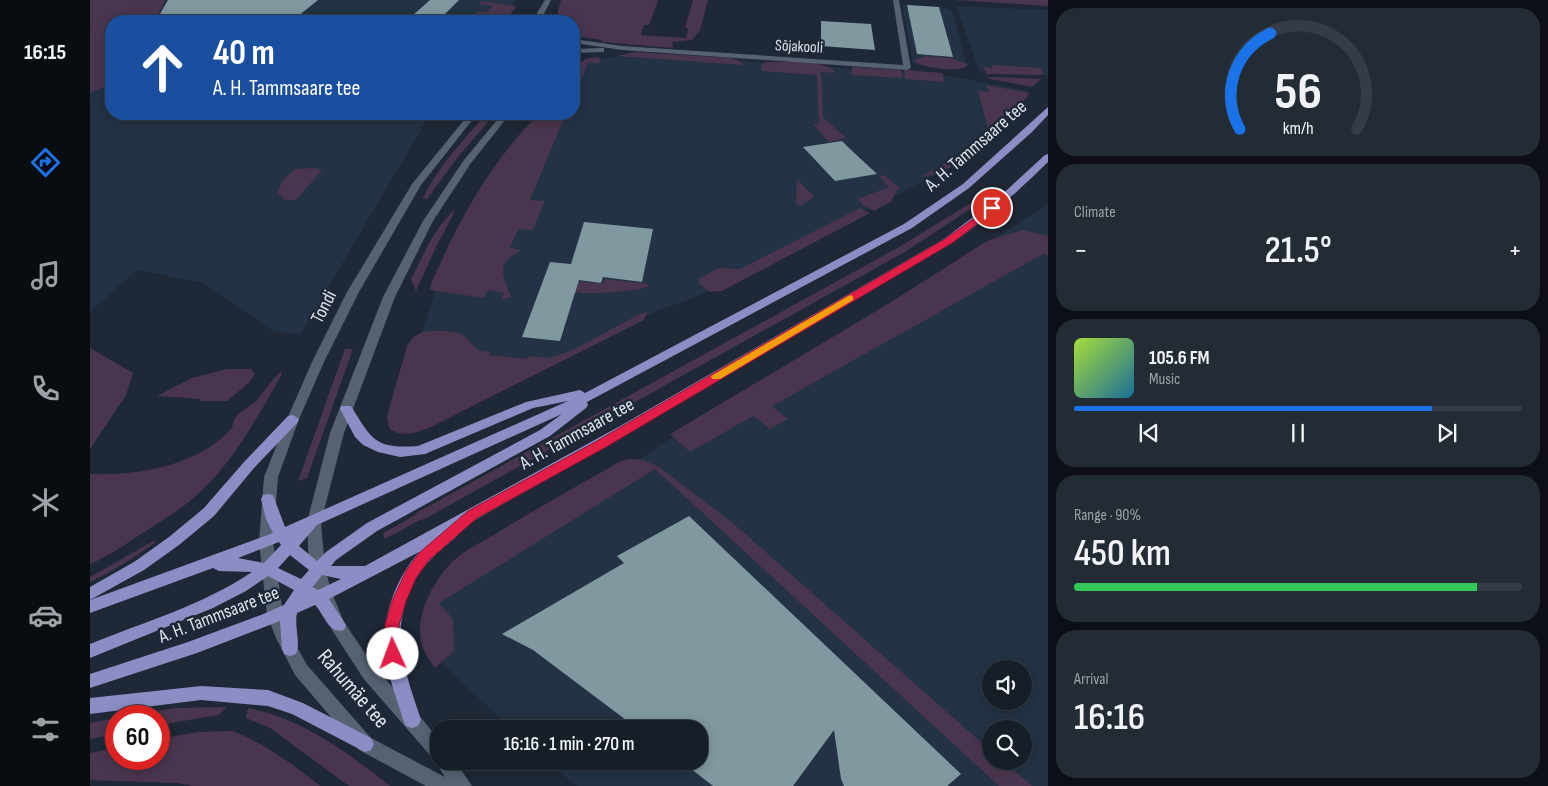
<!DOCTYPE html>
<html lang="en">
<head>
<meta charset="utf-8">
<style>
  :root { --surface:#161e28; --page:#232b34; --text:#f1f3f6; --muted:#9ea2a8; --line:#353c45; --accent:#1a73e8 }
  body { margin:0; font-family:"Sofia Sans Condensed",sans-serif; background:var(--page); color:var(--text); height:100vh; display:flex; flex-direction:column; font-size:19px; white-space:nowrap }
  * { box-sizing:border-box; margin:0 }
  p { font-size:16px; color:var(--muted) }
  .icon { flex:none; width:28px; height:28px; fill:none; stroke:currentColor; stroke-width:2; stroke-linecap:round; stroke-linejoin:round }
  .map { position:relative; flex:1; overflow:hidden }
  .sheet { display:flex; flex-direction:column; gap:8px; padding:8px; background:#0c1016; width:500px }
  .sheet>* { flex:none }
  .guide { position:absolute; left:15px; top:15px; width:475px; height:105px; border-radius:20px; box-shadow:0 2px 12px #0003,0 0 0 1px var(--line); background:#1a4fa0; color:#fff; overflow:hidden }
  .controls { position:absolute; left:892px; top:660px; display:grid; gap:10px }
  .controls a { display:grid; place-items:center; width:50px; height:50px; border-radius:50%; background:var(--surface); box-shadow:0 2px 12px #0003,0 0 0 1px var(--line); font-size:25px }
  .speed { position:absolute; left:15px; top:705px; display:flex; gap:10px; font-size:25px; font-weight:700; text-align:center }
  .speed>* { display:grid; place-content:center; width:65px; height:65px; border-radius:50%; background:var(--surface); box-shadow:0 2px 12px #0003,0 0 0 1px var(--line); line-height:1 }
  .speed .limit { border:8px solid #d22; background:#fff; color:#111 }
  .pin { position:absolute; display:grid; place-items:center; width:42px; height:42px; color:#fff; margin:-21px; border:2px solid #fff; border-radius:50%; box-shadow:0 1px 5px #0007 }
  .me { position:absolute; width:55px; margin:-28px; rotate:358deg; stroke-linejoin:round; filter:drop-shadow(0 0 4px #0008) }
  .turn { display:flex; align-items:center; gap:18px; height:105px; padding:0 25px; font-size:22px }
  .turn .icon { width:65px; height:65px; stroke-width:2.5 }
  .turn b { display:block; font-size:35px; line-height:42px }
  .big { font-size:38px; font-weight:600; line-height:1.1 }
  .sheet .widget { flex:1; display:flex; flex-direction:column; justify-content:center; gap:8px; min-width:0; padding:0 18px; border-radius:20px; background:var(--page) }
  .sheet .dial { align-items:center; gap:0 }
  .dial svg { height:130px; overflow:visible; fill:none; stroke:var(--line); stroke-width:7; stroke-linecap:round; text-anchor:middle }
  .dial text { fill:var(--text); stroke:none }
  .song { display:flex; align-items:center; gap:15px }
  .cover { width:60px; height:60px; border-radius:8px; background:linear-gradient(135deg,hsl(80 70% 55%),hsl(200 70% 35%)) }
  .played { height:5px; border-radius:2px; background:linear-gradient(90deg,var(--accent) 80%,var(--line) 80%) }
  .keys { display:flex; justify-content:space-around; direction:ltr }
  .heat { display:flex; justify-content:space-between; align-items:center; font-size:28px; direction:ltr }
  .charge { height:8px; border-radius:4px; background:linear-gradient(90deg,#34c759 90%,var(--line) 0) }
  .trip { position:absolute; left:340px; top:720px; width:278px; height:50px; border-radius:20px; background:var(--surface); box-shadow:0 2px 12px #0003,0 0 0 1px var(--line); font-weight:600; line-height:50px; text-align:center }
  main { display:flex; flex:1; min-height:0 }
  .tab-bar { display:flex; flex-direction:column; width:90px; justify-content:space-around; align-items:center; background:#090c10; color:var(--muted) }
  .tab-bar .icon { width:35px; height:35px }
  .tab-bar .selected { color:var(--accent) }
  .tab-bar b { font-size:22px; color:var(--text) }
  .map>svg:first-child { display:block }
  .built { fill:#233244; fill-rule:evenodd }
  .green { fill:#4a354e }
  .building { fill:#8098a0 }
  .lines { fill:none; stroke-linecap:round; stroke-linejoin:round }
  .minor { fill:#566272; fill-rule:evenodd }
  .major { fill:#8d8dc6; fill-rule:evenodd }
  .route { fill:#e11d48; stroke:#92132f }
  .slow { fill:#f59e0b }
  .labels { text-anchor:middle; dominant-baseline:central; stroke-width:5; stroke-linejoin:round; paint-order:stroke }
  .far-street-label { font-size:16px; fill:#dce3ec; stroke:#1e2836 }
  .street-label { font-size:19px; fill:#dce3ec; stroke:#1e2836 }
  .near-street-label { font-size:22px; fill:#dce3ec; stroke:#1e2836 }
</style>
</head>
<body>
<main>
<nav class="tab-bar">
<b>16:15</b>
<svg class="icon selected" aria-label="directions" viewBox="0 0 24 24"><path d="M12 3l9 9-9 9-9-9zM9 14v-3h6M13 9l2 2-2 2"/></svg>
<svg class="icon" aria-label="music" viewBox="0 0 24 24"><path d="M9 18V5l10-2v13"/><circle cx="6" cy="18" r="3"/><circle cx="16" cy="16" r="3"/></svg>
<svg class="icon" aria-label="phone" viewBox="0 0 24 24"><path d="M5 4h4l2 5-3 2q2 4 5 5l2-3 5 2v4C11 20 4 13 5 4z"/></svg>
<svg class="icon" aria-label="climate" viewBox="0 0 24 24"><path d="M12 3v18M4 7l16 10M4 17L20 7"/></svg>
<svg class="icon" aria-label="car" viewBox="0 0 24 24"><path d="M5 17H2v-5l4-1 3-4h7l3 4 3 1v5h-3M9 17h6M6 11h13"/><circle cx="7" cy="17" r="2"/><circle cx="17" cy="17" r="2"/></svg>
<svg class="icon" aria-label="filters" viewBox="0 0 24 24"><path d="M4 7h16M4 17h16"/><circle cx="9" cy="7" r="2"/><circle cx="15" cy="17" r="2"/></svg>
</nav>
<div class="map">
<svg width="958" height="786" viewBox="0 0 958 786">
  <rect width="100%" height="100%" fill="#1e2836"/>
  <g class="built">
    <path d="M0,0H426L410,21H21V114H340L211,334L185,332L113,283L47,270L0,312Z"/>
    <path d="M812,4L851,7L862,11L877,66L857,68L823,64Z"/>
    <path d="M866,6L958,10V75L890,73Z"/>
    <path d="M541,54L849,74L938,91L909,133L894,149L629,288L554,316L440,374L329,341L347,287L465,114H484V82L495,61Z"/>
    <path d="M958,205V786H487L456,761H609V729H421L343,654L342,601L594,429ZM901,669H934V701H901ZM901,729H934V761H901Z"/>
  </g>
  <g class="green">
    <path d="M0,0H76L64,21H21V87H14L0,93Z"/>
    <path d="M471,0H568L559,25H554L551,35L596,38L598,28H595L603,0H618L610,30L602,40L582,42L583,48L511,42L512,40L484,36V21H469L467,14Z"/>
    <path d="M864,0H958V6Z"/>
    <path d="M392,1L425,6V8L415,21H388L392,17L384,15L389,12H396L403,6L389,4Z"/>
    <path d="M545,52L641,58L650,61L654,65L527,56Z"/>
    <path d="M836,56L860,58L876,63L877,66C867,73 832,68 823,60Z"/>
    <path d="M509,57L511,63H498L484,98C484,75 480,58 509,57Z"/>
    <path d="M677,62C695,63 731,59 745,71V73L731,72L733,117L756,138L739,142L723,124H729L727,75L671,71L672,64Z"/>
    <path d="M902,65L951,68L953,75L896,74L894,67L902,68Z"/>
    <path d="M762,67L811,70L812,78L761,75Z"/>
    <path d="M814,70L852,73L855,82L815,79Z"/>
    <path d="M905,77L951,79L942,87L895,78Z"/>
    <path d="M895,85L940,93L903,139H901L887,87L889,91L900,92Z"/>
    <path d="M396,114H405L368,157L337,199L333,198C348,166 373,141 396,114Z"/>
    <path d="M449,114H477L476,117L487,118H474L440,200L455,201L443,230L428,229L420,248L431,250C427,254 420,256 417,260C407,271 418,286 421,297L412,299L414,293L398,290L394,298L340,290C341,281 347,271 351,262C375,208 407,155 449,114Z"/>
    <path d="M885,147L894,149L848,174L830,177Z"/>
    <path d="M225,168L232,170L206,200H195L187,192L194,179L205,169Z"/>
    <path d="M794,175L810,188L807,190L802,201L784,211L774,206L768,199L799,187L789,176Z"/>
    <path d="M707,179L724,197L710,206L706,204Z"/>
    <path d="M881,203L885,206L813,253L333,520L332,519L295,539L293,533L327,514L326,513L809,247Z"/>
    <path d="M770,208L780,213L632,291L620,292L609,284V279L628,268L650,269Z"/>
    <path d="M364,210L363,215L346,247L326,291L321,279C334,254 343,230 364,210Z"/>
    <path d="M932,230L958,236V256L953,254L682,406L698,419L680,429L663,416L600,452L580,434L798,304L897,241Z"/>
    <path d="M515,279L559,284L558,287C538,293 464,299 452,282H496L513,284Z"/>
    <path d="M558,312L554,320L339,428C326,433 311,438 299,428L297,416L317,346C328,325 353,331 372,334L388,350L400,352L399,355L437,359L438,356L458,358L481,351L550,314Z"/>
    <path d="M0,348L43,373L36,395L0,449Z"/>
    <path d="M255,349H263L217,478L208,481Z"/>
    <path d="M137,369H161L165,374L160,382L137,401H110V399L67,396L102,378Z"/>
    <path d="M191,372L192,374C166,419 141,468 100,501C87,512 71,521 56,531C38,542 20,556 0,564V474C45,476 107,466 139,431C143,428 143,422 145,418C150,411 160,407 166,401C175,392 180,380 191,372Z"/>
    <path d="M539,459L553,460L569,467L644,524L901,751V761H913L942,786H909L565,469L349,603L363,619L364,651L345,668C339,660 333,651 331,641C325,615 344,580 362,562C374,550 392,542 407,533C447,508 488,486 529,462Z"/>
    <path d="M63,541L66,542C45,557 23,571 0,582V577Z"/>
    <path d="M137,707L129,715L69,725V716H36L86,708Z"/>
    <path d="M158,708C213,719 257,752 300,786H259L180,728L156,718Z"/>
    <path d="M26,718V734L0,739V723Z"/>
    <path d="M143,731C175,744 203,764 230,786H103L87,783L0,780V753L26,748V759H69V739L107,732Z"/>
  </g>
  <g class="building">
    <path d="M78,0H228L202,21H66Z"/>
    <path d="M340,0H369L350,19L322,16Z"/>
    <path d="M817,5L849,7L863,57L827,54Z"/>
    <path d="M731,21L781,24L785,50L731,46Z"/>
    <path d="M752,141L759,148L787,174L745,181L713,147Z"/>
    <path d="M494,222L563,229L552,282L513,277L511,283L489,280L470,341L432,337L460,262L481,264Z"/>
    <path d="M599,516L871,774L857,786H754L751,779L744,730L703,786H623L591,761H609V729H548L443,650L412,634L534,563L527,556Z"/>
  </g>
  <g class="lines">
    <g class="minor">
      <path d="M455,0H461C458,7 453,14 451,21H445C445,13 451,8 455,0Z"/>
      <path d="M803,0H809L821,68L817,70L532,50L484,43V39L532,46L813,65Z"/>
      <path d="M511,48H514V52L484,53V49Z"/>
      <path d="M379,114H387L331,185L269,292L234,362L209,419L188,477L183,542L193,615L201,636L217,665L281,738L355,777L345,761L273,678L242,630L226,593L219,569L217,522L240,433L293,297L333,221L374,160L412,114H420L381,163L343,221L305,297L254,433L231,522L235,569L242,593L254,622L285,668L328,714L349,740V761H365L382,786H336L269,750L205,675L186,638L177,615L169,542L174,477L197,419L222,362L257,292L322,184Z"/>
    </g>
    <g class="major">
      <path d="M958,107V115L942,132L879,188L822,228L497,402L498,405L496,408L460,436L287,531L246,560L241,566H275L532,425L854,239L907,199L955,155L958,154V162C928,192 896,219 862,243L542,431L369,529C370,535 364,539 359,543C343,556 328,570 320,590C300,639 316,673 331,720L328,726L322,728L316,726L313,720C308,701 300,683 297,664C289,624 303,582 329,552L239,599L256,625L254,630C239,635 234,614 225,605L207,613C204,626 211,643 206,654L200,656L194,654L192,649L190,621L107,653L0,688V674L98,642L171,615L194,605L204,590L178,576L156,591L123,608L0,658V644C54,622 113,605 162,572L129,571L123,568L0,613V600L183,533L176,519L171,499L173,495L178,494L183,495L195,527L478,401L443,408L335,454L310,457L288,452L273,445L265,437L250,409L251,406H261C282,440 285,449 328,446L436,402L490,390L495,393L814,224L873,184ZM472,414L450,430L277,523L236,552L227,561L209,546L227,525ZM189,542L191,545L174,563L148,558ZM200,555L219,570L211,579L188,568ZM232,575L251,579L228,590L223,587Z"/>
      <path d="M203,415L209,419L208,422L164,468L124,516L89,545L54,570L0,600V587L44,562L79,537L114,508L154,462L198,416Z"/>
      <path d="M111,686L178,690L213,703L281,738L284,744L281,750L275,752L202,714L178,706L111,700L0,714V698Z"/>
    </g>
  </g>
  <path class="route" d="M902,206L905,207V210L862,243L516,447L387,518L339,560L326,578L316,601L309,625L310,654L308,659L303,660L298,659L295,654V625L302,601L316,571L329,553L378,511L507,441L855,239Z"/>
  <path class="slow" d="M760,295L763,296V300L630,379H622L621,376Z"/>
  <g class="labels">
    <g class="far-street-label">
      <text transform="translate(709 47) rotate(3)">Sõjakooli</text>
    </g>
    <g class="street-label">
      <text transform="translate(886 146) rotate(-41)">A. H. Tammsaare tee</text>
      <text transform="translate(234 307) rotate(-63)">Tondi</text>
      <text transform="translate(487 434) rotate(-29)">A. H. Tammsaare tee</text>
      <text transform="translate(129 615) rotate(-21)">A. H. Tammsaare tee</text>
    </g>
    <g class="near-street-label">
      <text transform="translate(263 689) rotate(49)">Rahumäe tee</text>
    </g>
  </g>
</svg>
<div class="controls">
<a><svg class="icon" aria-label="sound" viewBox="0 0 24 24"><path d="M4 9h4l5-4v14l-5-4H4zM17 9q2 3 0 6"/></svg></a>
<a><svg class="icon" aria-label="search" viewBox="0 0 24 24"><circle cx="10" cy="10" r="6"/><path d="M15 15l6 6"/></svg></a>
</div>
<div class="speed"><div class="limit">60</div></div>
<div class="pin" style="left:902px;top:208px;background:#d93025"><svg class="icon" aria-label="arrive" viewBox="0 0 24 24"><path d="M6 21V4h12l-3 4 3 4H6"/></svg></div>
<svg class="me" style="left:303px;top:654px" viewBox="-20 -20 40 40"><circle r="19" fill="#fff"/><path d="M0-13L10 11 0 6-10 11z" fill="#e11d48"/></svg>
<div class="trip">16:16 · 1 min · 270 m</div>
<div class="guide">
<div class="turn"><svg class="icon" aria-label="ahead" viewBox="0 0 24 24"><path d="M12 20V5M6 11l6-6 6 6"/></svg><div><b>40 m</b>A. H. Tammsaare tee</div></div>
</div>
</div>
<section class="sheet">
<div class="widget dial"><svg viewBox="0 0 100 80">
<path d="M14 69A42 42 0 1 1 86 69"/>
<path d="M14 69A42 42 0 0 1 33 10" stroke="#1a73e8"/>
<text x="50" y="56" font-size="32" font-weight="700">56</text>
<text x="50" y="72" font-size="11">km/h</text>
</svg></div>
<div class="widget"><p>Climate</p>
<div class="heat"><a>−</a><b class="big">21.5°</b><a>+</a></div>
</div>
<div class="widget">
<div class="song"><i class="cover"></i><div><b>105.6 FM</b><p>Music</p></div></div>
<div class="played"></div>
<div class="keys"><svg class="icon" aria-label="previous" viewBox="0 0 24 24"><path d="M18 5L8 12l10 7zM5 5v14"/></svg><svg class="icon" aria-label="pause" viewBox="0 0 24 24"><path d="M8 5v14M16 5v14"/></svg><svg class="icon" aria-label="next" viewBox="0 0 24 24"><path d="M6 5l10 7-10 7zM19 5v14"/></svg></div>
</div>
<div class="widget"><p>Range · 90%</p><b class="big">450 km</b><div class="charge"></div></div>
<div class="widget"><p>Arrival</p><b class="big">16:16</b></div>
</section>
</main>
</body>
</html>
